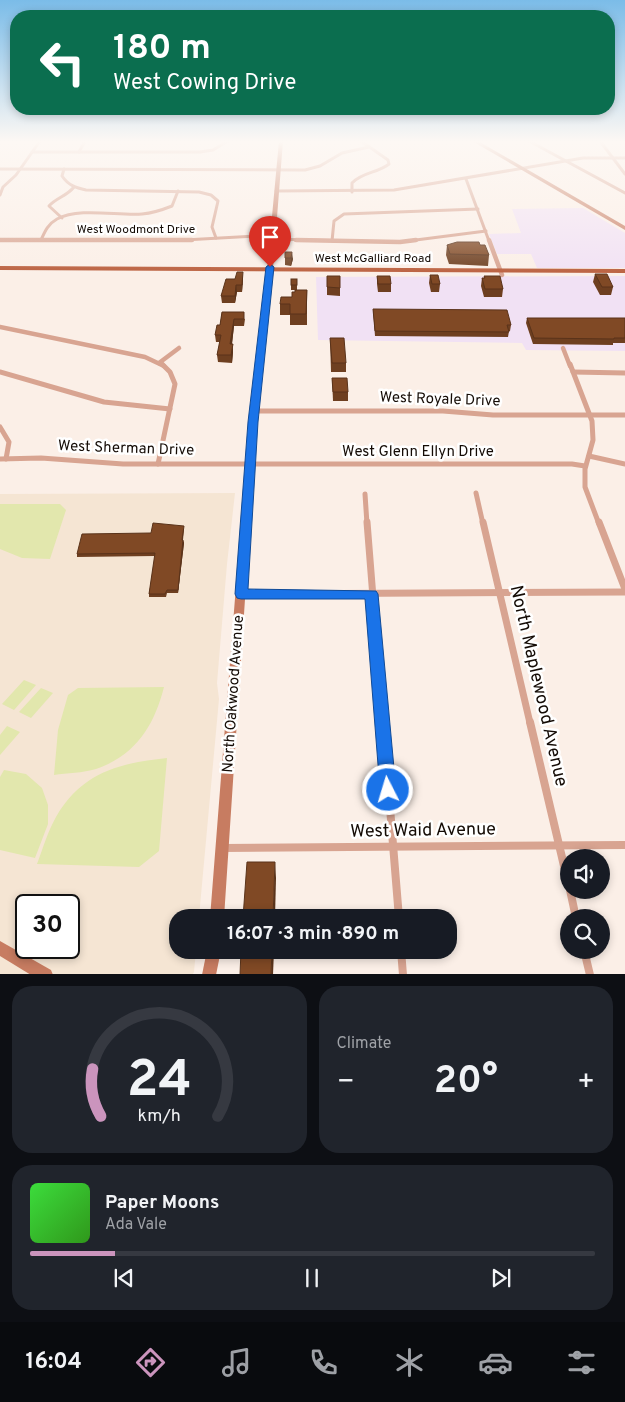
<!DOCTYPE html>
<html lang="en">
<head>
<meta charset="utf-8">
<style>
  :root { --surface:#171b24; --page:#20242c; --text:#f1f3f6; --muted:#9ea1a6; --line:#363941; --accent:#cb94bd }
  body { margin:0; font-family:Overpass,sans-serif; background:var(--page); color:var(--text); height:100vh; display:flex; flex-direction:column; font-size:19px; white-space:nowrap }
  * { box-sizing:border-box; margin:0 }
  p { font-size:16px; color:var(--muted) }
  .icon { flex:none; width:28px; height:28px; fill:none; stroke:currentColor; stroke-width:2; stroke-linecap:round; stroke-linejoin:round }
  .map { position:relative; height:974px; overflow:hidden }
  .side { display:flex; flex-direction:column; gap:12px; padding:12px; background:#0d0f14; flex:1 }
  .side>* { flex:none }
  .top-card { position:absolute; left:10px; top:10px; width:605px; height:105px; border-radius:20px; box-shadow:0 2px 8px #0003; background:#0b6e4f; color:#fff; overflow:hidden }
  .buttons { position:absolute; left:560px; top:849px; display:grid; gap:10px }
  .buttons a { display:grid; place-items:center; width:50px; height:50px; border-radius:50%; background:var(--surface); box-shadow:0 2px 8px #0003; font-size:25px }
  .speed { position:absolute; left:15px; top:894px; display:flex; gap:10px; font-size:25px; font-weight:700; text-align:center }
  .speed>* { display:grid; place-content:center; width:65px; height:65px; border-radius:50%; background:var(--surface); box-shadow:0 2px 8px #0003; line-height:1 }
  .speed .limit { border:2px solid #111; border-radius:8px; background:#fff; color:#111 }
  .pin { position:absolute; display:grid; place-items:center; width:42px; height:42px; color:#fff; margin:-51px -21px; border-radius:50% 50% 50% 0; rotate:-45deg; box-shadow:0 0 5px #0007 }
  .pin .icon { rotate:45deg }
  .me { position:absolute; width:55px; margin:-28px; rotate:355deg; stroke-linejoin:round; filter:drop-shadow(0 0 4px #0008) }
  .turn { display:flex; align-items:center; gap:18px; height:105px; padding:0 20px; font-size:22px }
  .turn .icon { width:65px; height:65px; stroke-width:2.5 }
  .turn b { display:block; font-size:35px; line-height:42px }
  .big { font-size:38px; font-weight:700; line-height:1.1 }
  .side .widget { flex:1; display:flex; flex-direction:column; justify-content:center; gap:8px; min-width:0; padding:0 18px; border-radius:20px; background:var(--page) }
  .side .dial { align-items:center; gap:0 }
  .dial svg { height:130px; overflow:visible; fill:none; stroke:var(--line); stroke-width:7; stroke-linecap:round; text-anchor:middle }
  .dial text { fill:var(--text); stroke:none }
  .song { display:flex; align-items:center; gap:15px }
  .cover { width:60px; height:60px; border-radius:8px; background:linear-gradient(135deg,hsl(120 70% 55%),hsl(110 70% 35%)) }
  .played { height:5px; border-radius:2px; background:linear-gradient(90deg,var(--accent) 15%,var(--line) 15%) }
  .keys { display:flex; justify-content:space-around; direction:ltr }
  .heat { display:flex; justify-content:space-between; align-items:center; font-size:28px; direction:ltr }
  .side .tiles { flex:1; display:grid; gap:12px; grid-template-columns:1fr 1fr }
  .widget:last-child { grid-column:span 2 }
  .trip { position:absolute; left:169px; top:909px; width:288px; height:50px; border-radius:20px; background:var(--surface); box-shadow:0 2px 8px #0003; font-weight:700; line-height:50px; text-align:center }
  .tabs { display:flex; height:80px; justify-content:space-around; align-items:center; background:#090b0e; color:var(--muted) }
  .tabs .icon { width:35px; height:35px }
  .tabs .selected { color:var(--accent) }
  .tabs b { font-size:22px; color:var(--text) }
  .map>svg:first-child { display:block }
  .commercial { fill:#f1e1f4 }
  .education { fill:#f5e5d3; fill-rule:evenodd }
  .green { fill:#e2e7ad }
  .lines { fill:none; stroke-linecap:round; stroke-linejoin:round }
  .street-far4 { stroke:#d8a491; stroke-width:3 }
  .street-far3 { stroke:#d8a491; stroke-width:4.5 }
  .street-far2 { stroke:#d8a491; stroke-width:5 }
  .street-far1 { stroke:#d8a491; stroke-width:7 }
  .street { stroke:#d8a491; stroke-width:8 }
  .secondary { fill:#c77c61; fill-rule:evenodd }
  .primary { fill:#ba5e3c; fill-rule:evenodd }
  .wall { fill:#6e3f20 }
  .shaded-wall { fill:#5a331a }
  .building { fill:#804925; stroke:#5a331a }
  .route { fill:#1a73e8; stroke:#114b97 }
  .labels { text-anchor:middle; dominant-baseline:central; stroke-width:5; stroke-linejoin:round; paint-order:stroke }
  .far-street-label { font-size:12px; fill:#140b05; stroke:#fff }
  .street-label { font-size:15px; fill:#140b05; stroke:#fff }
  .near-street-label { font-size:18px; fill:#140b05; stroke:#fff }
</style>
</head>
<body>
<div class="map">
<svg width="625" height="975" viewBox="0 0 625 975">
  <rect width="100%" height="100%" fill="#fbefe7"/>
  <g class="commercial">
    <path d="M583,208L625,233V268H537L531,254H497L489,234L521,233L512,209Z"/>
    <path d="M625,276V351L526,350L522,343L318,340L316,277Z"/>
  </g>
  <path class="education" d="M235,493L227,564L217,683L219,699L199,917L178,918V950H196L194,972L193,974H0V494ZM26,905H69V948H26Z"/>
  <g class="green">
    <path d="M0,504H60L66,510L50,559L22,558L0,549Z"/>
    <path d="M24,680L36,685L14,710L2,704Z"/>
    <path d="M164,687C154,726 136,755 96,769C83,773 67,773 54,775L58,730L68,695L78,688Z"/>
    <path d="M41,688L53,693L31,718L19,712Z"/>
    <path d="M7,726L20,732L0,755V735Z"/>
    <path d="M167,758L159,851L139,867L37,864C43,848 48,831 56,817C82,772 120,763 167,758Z"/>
    <path d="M4,770L26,774L42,788L48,805V824L35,858L0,850V777Z"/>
  </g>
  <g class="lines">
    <g class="street-far4">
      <path d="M529,141L625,193"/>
      <path d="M600,141L625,174"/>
      <path d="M32,152H200L213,150L228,141"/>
      <path d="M79,152L85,141"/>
      <path d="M0,169L305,170L320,166L342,153L369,147"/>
      <path d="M64,169L62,176C68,185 76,188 86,190L199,192L211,195L218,201L212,227L216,238"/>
      <path d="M466,179L489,241"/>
      <path d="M276,191L394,190L583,158H625"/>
      <path d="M352,192V183C362,172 378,173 389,164L388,160L361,141"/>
      <path d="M0,195L3,187L16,175L40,141"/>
      <path d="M62,218L49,206C56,198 67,196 74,187"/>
      <path d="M272,239L349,241"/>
      <path d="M0,240H184L272,235"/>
      <path d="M41,240C45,231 48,224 57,219C79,207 118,216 142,214C153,213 162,210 172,206L178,191"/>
      <path d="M332,241L334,221L344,214L478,209"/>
      <path d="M408,241L486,231"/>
    </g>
    <g class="street-far3">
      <path d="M0,240H192"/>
      <path d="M296,240L400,242L416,240"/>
      <path d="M489,240L502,275"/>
      <path d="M0,327L145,357L164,366"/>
      <path d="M563,348L570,366"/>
      <path d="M159,363L179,348"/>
    </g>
    <g class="street-far2">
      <path d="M570,364L592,421L593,440L585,469V487L599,524"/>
      <path d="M0,372L104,402L170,409"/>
      <path d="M573,372L625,373"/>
      <path d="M254,411H443L493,415H625"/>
      <path d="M0,427L9,442L6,459"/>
      <path d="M589,456L625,464"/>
      <path d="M0,459L41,458L123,464H572L585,466"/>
      <path d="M158,464L175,384L170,372L162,364"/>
      <path d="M476,493L483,524"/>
      <path d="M365,494L367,524"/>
    </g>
    <g class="street-far1">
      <path d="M367,522L383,723"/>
      <path d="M483,522L530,723"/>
      <path d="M599,522L625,589"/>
      <path d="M241,594L625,592"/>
    </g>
    <g class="street">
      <path d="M383,722L399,918"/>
      <path d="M530,722L569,887"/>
      <path d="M222,848L625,845"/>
      <path d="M570,890L576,918"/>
      <path d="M401,950L403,975"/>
      <path d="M584,950L590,975"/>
    </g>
    <g class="secondary">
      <path d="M279,141H283L272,281L256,432L224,918H210L248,432L266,281Z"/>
      <path d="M472,141H478L625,226V230Z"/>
      <path d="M0,941L51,970L53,975H31L0,956Z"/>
      <path d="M207,950H221L216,975H202Z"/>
    </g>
    <path class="primary" d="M0,266L625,269V273L0,270Z"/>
  </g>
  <g class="wall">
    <path d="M447,245H480L489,255L488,266L449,264L446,255Z"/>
    <path d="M285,252L293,259L291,266L285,265Z"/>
    <path d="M595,274L613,287L611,295H600L593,282Z"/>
    <path d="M430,275L440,284L439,292H431L429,283Z"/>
    <path d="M327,276L340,288V296L327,295Z"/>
    <path d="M377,276L391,284V292H378L377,284Z"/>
    <path d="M484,276L503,289L502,297H484L481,286L482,278H484Z"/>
    <path d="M243,279L242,292H237L235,303H222L221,296Z"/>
    <path d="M291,279H297V290H307V325H290V315H280V304L292,297L295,292V290H291Z"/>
    <path d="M373,309L511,325L510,331H509L508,337L375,336Z"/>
    <path d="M222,312L245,319L244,326H234L232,344L233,352L232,363L218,362L217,355L220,342H216L215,335L220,325Z"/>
    <path d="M527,318H625V343H613V345L533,344L526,323Z"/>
    <path d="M330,338L346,363V372H331Z"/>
    <path d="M332,378L348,392V401H333Z"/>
    <path d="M184,529L183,540L184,543L178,593H167L166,597H149V594L155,556L77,557V554L151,533Z"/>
  </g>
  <g class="shaded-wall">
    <path d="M292,252L293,259L291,266V258Z"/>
    <path d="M243,272V279L242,292V285Z"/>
    <path d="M236,285L237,292L235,303V296Z"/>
    <path d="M234,319V326L231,352L230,344Z"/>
    <path d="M233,344V352L232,363L231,355Z"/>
    <path d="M183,540L184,543L178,593V590Z"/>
    <path d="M275,862L276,878L275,918H273Z"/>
    <path d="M272,950H274L273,975H271Z"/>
  </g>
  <g class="building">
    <path d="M457,242H479L480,245H485L489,255L450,254L447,245Z"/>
    <path d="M285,252H292L291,258H285Z"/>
    <path d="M237,272H243L242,285H236L235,296H221L226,279H235Z"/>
    <path d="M595,274H607L613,287H602Z"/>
    <path d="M430,275H438L440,284H432Z"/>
    <path d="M327,276H340V288L327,287Z"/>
    <path d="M377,276H390L391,284H378Z"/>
    <path d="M484,276H500L503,289H485L482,278H485Z"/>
    <rect x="291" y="279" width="6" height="6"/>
    <path d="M295,290H307L306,314H290V304H280L281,297H292V292H295Z"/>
    <path d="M373,309L507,310L511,325H507L509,332L375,331Z"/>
    <path d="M222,312H244V319H234L230,344H233L231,355H217L221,335H215L217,325H220Z"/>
    <path d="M527,318H625V338H614V339L534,338Z"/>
    <path d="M330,338H344L346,363H332Z"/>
    <path d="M332,378H347L348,392H333Z"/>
    <path d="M153,523L184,526L182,540H183L178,590H167L165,594H149L155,553L77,554L82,534L151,533Z"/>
    <path d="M247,862H275L273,918H243Z"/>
    <path d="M241,950H272L271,975H240Z"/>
  </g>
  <linearGradient id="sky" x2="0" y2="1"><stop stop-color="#7bbce8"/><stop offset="0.51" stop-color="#fdf8f4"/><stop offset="1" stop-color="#fdf8f4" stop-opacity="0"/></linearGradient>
  <rect width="625" height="278" fill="url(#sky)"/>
  <path class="route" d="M270,264L274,267L258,422L248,589L376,591L378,594L396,790L394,795L388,797L382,795L380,790L365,599H241L237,598L235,594L248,422L266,267Z"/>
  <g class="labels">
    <g class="far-street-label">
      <text x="136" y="230">West Woodmont Drive</text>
      <text x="373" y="259">West McGalliard Road</text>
    </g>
    <g class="street-label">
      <text transform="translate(440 400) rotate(2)">West Royale Drive</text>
      <text transform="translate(126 449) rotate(2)">West Sherman Drive</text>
      <text x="418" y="452">West Glenn Ellyn Drive</text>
      <text transform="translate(234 694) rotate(-86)">North Oakwood Avenue</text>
    </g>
    <g class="near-street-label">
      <text transform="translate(538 686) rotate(77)">North Maplewood Avenue</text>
      <text transform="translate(423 831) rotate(-1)">West Waid Avenue</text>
    </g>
  </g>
</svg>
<div class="buttons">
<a><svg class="icon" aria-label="sound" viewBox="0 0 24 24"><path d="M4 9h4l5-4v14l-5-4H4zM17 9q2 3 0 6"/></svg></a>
<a><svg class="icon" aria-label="search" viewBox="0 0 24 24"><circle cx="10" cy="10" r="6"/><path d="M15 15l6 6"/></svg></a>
</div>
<div class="speed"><div class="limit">30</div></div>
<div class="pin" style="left:270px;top:267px;background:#d93025"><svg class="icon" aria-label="arrive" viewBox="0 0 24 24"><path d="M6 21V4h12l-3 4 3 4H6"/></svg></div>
<svg class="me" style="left:388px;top:790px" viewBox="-20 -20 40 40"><circle r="17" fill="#1a73e8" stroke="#fff" stroke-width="3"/><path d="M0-11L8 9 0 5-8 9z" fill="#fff"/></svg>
<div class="trip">16:07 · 3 min · 890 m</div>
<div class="top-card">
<div class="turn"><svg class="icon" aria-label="left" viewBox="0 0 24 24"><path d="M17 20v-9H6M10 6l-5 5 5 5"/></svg><div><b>180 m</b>West Cowing Drive</div></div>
</div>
</div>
<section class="side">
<div class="tiles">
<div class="widget dial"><svg viewBox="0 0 100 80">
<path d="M14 69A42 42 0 1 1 86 69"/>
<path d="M14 69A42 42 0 0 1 9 40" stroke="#cb94bd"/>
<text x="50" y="56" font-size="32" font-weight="700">24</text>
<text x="50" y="72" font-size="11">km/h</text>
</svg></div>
<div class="widget"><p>Climate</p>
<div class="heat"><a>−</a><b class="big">20°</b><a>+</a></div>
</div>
<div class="widget">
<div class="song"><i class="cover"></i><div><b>Paper Moons</b><p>Ada Vale</p></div></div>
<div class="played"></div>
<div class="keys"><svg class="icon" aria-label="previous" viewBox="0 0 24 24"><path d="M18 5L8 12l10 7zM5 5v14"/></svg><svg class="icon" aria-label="pause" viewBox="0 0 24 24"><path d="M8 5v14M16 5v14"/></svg><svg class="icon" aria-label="next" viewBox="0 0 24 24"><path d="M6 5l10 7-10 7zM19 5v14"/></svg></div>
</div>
</div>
</section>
<nav class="tabs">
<b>16:04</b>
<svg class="icon selected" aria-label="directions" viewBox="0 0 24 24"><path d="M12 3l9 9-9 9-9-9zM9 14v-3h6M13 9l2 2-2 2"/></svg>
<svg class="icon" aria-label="music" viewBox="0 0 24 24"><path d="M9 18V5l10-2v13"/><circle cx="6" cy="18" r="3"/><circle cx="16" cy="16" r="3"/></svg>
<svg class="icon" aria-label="phone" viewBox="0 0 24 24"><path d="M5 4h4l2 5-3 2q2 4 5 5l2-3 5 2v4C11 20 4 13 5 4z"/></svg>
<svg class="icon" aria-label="climate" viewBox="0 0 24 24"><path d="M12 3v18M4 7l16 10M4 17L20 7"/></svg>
<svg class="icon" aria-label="car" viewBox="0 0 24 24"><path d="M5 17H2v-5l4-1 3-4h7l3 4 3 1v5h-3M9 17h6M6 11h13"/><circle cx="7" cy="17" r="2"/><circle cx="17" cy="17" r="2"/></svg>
<svg class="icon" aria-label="filters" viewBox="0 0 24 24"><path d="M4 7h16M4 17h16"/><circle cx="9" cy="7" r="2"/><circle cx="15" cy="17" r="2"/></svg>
</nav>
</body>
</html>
